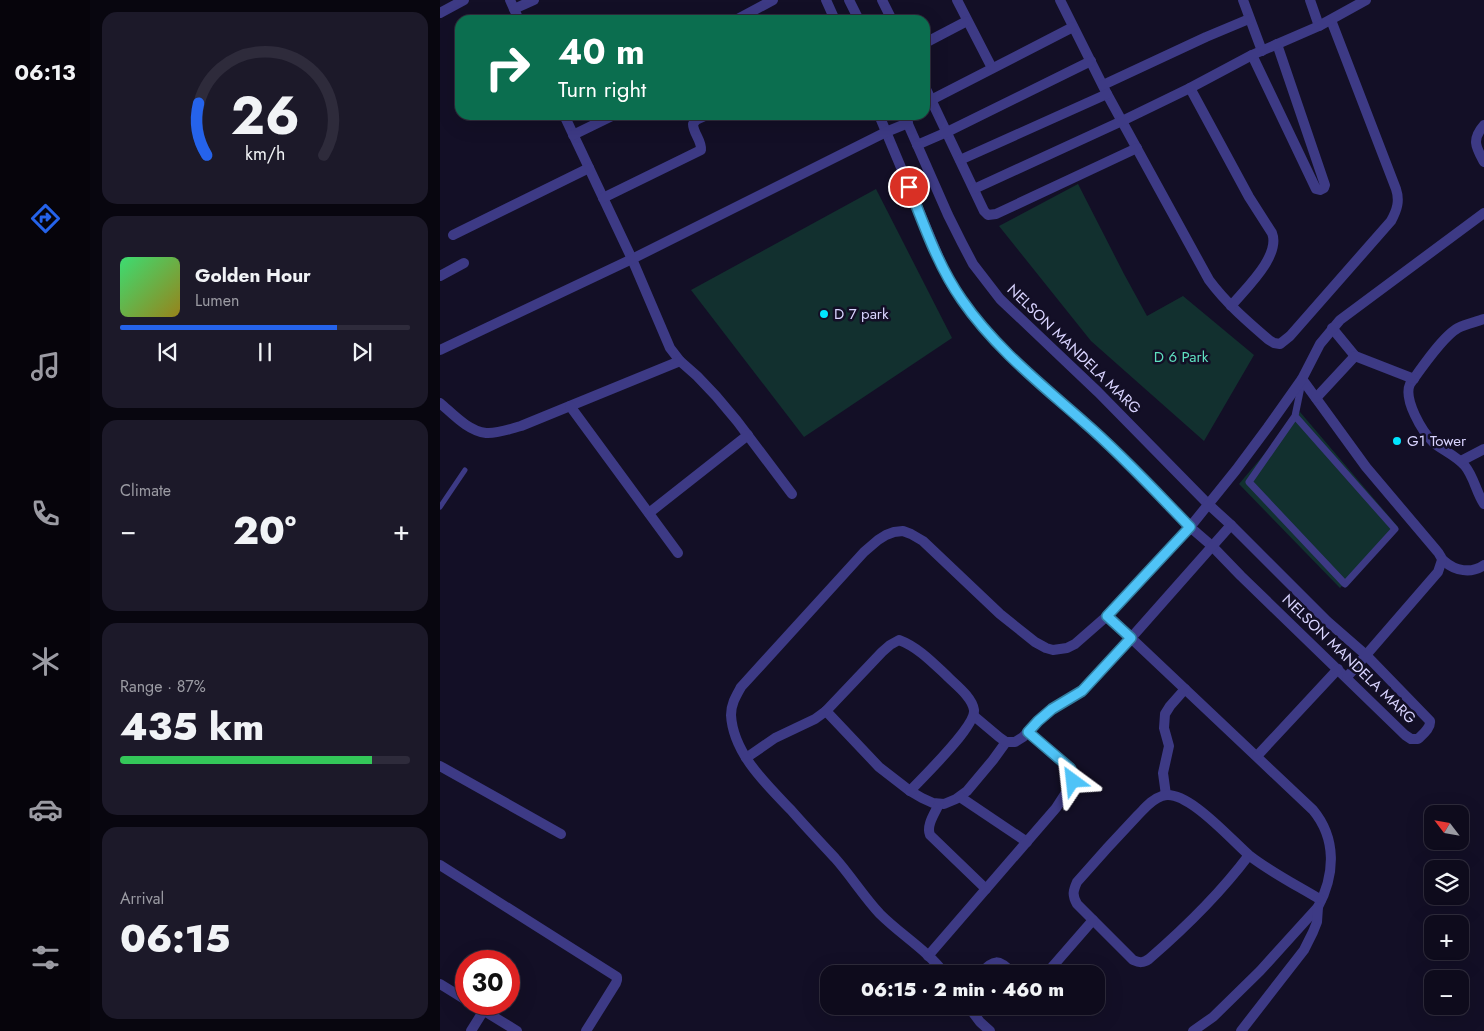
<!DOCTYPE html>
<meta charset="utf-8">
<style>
:root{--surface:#0e0b1c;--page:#1c1929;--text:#f1f3f6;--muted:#9b9ba3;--line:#2e2b3b;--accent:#2563eb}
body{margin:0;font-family:Jost,sans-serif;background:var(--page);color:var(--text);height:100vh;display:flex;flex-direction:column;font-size:19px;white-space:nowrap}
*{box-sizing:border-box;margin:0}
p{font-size:16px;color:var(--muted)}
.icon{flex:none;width:28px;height:28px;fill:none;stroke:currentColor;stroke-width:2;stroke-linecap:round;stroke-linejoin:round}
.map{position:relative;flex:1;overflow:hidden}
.sheet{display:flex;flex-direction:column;gap:12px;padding:12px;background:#08060f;width:350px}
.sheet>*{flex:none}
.hud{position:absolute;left:15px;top:15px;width:475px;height:105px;border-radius:15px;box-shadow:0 5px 20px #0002,0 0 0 1px var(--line);background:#0b6e4f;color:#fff;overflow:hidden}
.needle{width:32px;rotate:301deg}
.fabs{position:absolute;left:984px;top:805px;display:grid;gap:10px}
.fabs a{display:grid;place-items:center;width:45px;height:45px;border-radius:10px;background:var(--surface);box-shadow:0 5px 20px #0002,0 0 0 1px var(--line);font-size:25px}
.speed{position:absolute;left:15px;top:950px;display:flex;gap:10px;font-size:25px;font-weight:700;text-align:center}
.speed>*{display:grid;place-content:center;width:65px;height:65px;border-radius:50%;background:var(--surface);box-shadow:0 5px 20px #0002,0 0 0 1px var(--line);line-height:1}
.speed .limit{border:8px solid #d22;background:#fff;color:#111}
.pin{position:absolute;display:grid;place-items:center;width:42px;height:42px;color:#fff;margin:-21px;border:2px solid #fff;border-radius:50%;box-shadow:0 1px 5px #0007}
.me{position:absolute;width:55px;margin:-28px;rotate:330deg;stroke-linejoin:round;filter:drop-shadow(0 0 4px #0008)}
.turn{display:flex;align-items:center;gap:18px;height:105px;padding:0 20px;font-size:22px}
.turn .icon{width:65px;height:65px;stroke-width:2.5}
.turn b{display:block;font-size:35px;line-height:42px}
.big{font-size:38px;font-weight:800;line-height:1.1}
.sheet .card{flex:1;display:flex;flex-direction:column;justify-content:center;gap:8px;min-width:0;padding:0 18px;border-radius:15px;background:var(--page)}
.sheet .dial{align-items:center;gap:0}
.dial svg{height:130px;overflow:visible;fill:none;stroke:var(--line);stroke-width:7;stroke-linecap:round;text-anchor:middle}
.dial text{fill:var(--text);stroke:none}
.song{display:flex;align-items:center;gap:15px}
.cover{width:60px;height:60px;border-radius:8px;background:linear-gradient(135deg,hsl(140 70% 55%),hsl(50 70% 35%))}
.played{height:5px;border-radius:2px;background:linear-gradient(90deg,var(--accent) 75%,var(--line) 75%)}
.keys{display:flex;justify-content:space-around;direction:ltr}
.heat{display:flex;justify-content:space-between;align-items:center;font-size:28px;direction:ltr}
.charge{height:8px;border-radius:4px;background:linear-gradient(90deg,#34c759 87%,var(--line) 0)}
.trip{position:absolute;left:380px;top:965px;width:285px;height:50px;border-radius:15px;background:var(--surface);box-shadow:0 5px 20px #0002,0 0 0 1px var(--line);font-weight:800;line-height:50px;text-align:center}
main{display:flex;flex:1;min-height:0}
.tabs{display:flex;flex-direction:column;width:90px;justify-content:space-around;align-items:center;background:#06040b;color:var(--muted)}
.tabs .icon{width:35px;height:35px}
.tabs .on{color:var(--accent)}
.tabs b{font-size:22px;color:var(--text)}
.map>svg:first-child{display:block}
.park{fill:#12302f}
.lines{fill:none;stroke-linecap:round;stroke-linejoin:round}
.service{stroke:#3d3a85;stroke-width:5}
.pedestrian{stroke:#3d3a85;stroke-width:7}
.minor{stroke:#3d3a85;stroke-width:10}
.route-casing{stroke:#337fa1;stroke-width:12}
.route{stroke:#4fc3f7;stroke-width:9}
.poi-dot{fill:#00e5ff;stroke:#130f26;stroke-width:2}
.labels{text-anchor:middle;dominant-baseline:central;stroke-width:5;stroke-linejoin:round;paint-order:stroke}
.poi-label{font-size:15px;fill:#d9d4ff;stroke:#130f26;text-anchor:start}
.street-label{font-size:15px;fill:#d9d4ff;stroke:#130f26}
.park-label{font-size:15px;fill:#5fe0c0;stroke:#130f26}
</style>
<main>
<nav class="tabs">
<b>06:13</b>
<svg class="icon on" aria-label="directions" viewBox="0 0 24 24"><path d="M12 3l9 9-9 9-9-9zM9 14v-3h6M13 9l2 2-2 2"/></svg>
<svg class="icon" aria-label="music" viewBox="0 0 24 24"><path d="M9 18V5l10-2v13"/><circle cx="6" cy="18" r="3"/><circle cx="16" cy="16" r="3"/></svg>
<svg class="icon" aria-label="phone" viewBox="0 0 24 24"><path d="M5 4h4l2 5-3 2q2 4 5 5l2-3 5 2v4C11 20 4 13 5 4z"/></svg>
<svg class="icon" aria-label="climate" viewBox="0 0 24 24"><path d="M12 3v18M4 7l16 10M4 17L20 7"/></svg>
<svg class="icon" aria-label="car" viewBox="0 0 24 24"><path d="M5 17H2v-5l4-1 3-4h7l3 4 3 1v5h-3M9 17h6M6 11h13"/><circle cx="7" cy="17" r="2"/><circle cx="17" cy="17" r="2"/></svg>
<svg class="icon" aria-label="filters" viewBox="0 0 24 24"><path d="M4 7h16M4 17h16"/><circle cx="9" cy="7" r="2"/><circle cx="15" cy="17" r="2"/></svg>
</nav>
<section class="sheet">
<div class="card dial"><svg viewBox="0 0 100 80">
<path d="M14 69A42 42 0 1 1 86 69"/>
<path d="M14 69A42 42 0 0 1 9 37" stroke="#2563eb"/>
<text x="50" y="56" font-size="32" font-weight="700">26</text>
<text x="50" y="72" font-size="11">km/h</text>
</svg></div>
<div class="card">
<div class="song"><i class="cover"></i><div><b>Golden Hour</b><p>Lumen</p></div></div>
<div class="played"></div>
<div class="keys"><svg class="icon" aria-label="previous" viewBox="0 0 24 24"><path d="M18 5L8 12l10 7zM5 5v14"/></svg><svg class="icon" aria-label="pause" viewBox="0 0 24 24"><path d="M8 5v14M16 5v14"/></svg><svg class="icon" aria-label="next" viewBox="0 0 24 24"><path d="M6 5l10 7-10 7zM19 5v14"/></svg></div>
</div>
<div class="card"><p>Climate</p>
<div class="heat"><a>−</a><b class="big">20°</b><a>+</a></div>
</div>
<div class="card"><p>Range · 87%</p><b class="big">435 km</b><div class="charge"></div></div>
<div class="card"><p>Arrival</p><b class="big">06:15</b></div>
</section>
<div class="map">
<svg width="1044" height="1031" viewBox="0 0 1044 1031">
<rect width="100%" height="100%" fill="#130f26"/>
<g class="park">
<path d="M638,184L684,274L707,316L743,296L814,355L764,441L651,341L559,226Z"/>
<path d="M436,189L512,338L364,437L251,290Z"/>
<path d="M860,412L958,527L900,588L799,484Z"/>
</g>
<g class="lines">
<path class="service" d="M0,507L25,470"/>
<path class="pedestrian" d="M855,416L955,529L905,584L809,482L855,416L862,382"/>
<g class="minor">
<path d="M70,0L79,20"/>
<path d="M386,0L395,20"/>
<path d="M409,0L419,20"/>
<path d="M442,0L452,20"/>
<path d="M517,0L552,68"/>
<path d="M620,0L667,94L769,280C786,303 807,321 829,340L834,343L840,344L850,336L951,221C957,210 960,201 956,189L891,20"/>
<path d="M803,0L822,51"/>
<path d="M870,0L879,26"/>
<path d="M74,9L94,0"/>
<path d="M0,13L24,0"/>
<path d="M296,20L333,0"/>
<path d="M485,43L527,21"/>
<path d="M812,55L876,189L880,190L884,188L885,185L837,44"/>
<path d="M663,85L766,37L809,19"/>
<path d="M485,87L544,211L548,215L556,214L697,148"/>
<path d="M750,88L809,197L832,233C841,256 805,289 791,306"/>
<path d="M491,100L633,27"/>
<path d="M124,115L192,259L230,348L240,361L257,376L276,396L297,421L352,494"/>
<path d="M439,115L501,263L511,284L533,315L565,351L612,395L647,424L695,470L750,527L772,546L801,576L965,735L971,739H978C983,734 991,728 990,721L926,655L887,621L791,525L768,504L658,392L560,299L533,264L522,243L508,215L464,115"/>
<path d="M1044,125C1031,140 1036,147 1044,162"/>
<path d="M133,135L174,115"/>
<path d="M477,145L507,132L651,61"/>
<path d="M520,160L667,94"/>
<path d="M534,189L682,121L750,88L812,55L879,26L926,0"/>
<path d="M163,198L261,150C262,141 253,133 253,124L256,120L267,115"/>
<path d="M13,235L149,168"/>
<path d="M0,276L24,263"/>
<path d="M1044,319C1036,322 1026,324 1018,328C1003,336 980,370 970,384C963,399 982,432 994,443C1004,451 1017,456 1025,466C1034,477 1036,492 1044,504"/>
<path d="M892,328L915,356"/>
<path d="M0,350L192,259L446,132L468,123"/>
<path d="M862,379L926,467L997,551C1000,554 1001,559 1004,561C1015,571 1031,574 1044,565"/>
<path d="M876,398L915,356L974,379"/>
<path d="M0,403C13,414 28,431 46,433C57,434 70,429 81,426L240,361"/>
<path d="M130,406L238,553"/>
<path d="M1021,461L1044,449"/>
<path d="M209,513L308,435"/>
<path d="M667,616L691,638L873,810C897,839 895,875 878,907L820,971L773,1017L753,1031"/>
<path d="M907,677L998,572L1002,560"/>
<path d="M386,711L439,767L470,791L482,798L493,803L504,804L516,799L527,791L553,760L566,742"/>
<path d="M534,716L559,737L566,742H575L583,737L598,721L612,709L642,691L691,638L791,525"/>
<path d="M817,756L898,669"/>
<path d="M306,758L335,738L375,719L386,711L442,652L450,645L459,640C478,647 493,663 508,677C516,685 532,697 534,710C536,726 483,777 470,791"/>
<path d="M0,766L121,834"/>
<path d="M726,795L723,773L729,746L724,728L725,714L730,706L745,689"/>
<path d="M520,797L587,842"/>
<path d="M499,804C495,813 486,825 490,835L546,889"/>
<path d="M809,855C779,895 746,927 709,959C703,963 700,963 693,960L637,904C632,895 633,891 637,882C657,859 677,837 698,815C705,808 712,799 722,796C746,787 793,842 810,856C832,873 858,886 881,900"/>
<path d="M0,865L177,977V980L176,983L146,1031"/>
<path d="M488,956L616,808L629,788L633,781L634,775L629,768L588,732"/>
<path d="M505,974C487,950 461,935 440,914C424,897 411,876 395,858C380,842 365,826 351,810C326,784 293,753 291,715C291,704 296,696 301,687L424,552L438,540L446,535L454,532L463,531L471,534L483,541L560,614L595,642L606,648L613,650L627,648L635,644L667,616L750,527L796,470L828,427L862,379L880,344L900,320L1044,213"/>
<path d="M540,974C553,959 559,958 573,974"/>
<path d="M606,974L653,920"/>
<path d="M0,984L26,1000"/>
<path d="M33,1004L77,1031"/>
<path d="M528,1006L540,1022L550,1031"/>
<path d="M31,1031L44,1010"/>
<path d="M801,1031L864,950L873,932L877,922L878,907"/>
</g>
</g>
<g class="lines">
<g class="route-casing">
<path id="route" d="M469,187C484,225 498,266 522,300C555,348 602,385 645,423C682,455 716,492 750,527L667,616L691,638L642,691L612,709L598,721L588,732L630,768L634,775L633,781"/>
</g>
<use href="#route" class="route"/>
</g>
<g class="poi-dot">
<circle cx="384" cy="314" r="5"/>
<circle cx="957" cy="441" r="5"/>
</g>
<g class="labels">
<g class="poi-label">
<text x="394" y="314">D 7 park</text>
<text x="967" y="441">G1 Tower</text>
</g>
<g class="street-label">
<text transform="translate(634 349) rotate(44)">NELSON MANDELA MARG</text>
<text transform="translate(909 659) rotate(44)">NELSON MANDELA MARG</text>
</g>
<g class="park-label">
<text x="741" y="357">D 6 Park</text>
</g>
</g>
</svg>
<div class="fabs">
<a><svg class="needle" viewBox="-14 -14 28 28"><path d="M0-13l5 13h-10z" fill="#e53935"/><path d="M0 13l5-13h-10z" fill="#9b9ba3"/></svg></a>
<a><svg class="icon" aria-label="layers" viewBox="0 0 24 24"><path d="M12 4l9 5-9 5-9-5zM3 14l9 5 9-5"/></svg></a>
<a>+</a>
<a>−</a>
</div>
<div class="speed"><div class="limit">30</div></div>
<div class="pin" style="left:469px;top:187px;background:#d93025"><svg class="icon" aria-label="arrive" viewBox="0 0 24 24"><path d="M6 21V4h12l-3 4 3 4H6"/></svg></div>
<svg class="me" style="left:633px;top:781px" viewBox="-20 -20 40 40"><path d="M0-17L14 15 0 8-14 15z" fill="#4fc3f7" stroke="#fff" stroke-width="4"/></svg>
<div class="trip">06:15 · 2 min · 460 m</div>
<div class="hud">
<div class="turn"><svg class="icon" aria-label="right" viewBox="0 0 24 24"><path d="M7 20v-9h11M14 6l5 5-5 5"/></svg><div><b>40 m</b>Turn right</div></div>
</div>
</div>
</main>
